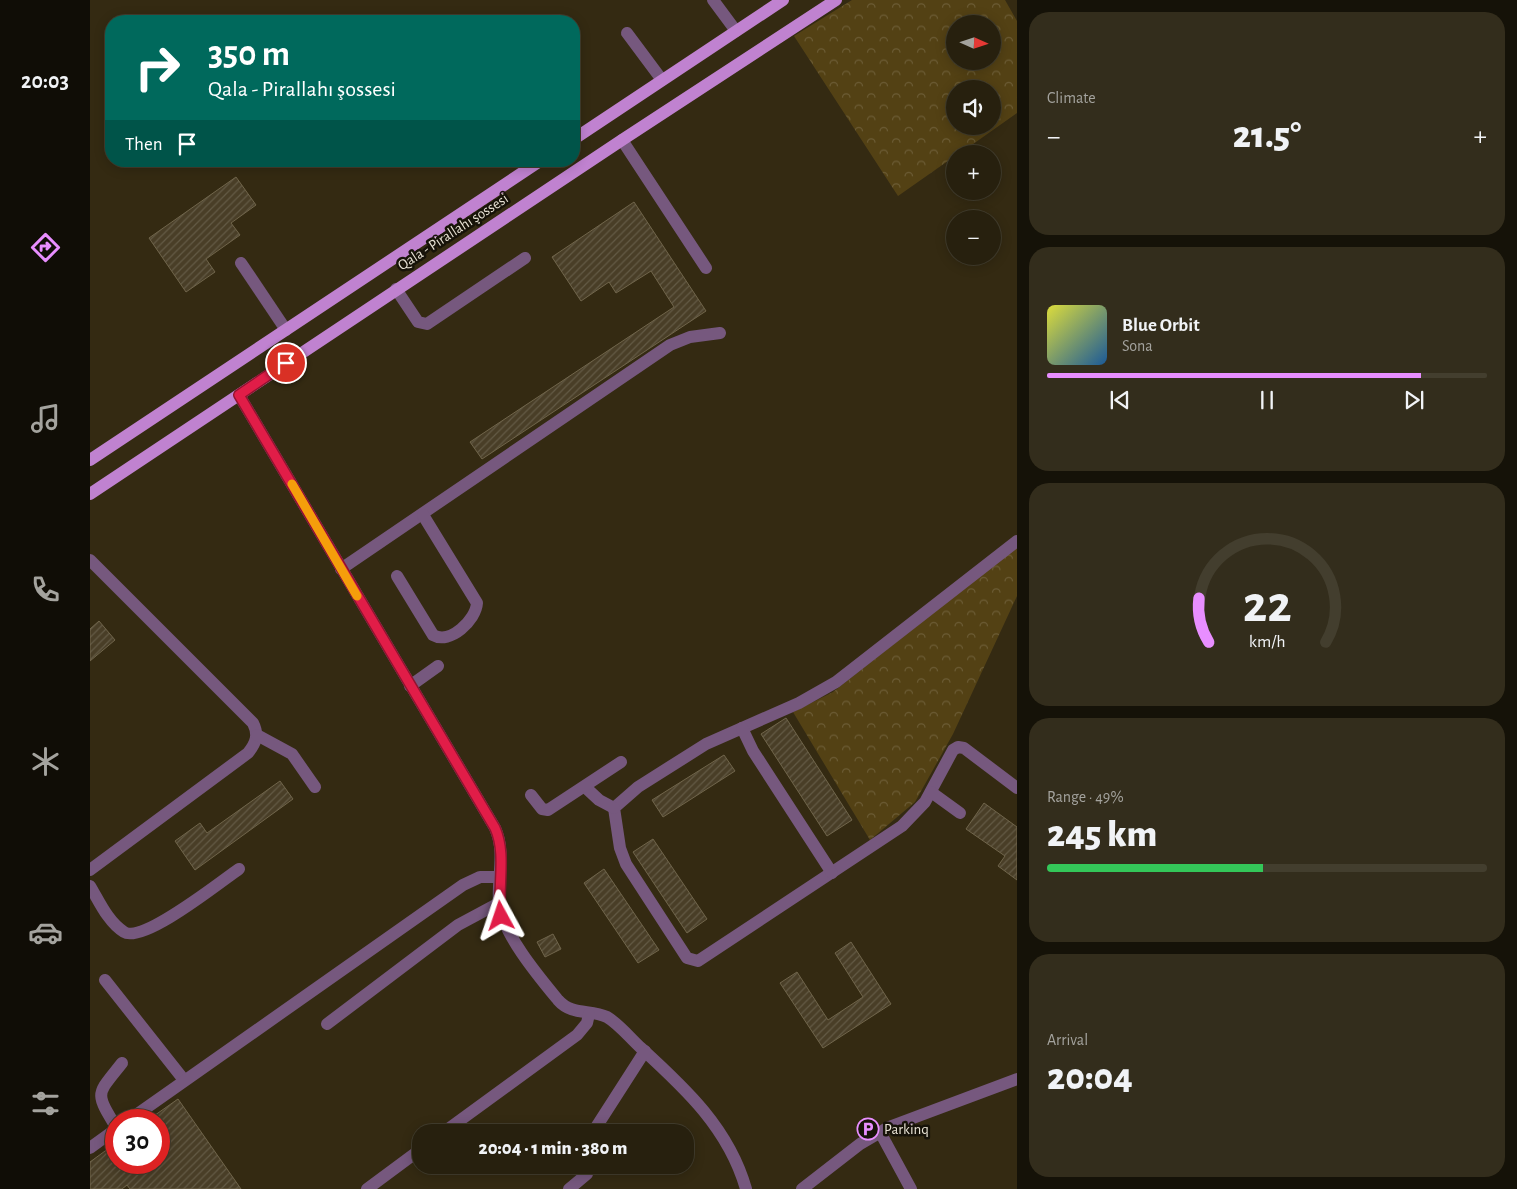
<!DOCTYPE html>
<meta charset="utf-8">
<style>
:root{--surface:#27200e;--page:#332d1c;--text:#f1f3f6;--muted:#a4a39e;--line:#433e2e;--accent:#e88eff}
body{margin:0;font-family:"Alegreya Sans",sans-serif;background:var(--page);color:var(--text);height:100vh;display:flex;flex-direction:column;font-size:19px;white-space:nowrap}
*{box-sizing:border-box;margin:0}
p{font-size:16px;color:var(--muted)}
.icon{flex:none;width:28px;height:28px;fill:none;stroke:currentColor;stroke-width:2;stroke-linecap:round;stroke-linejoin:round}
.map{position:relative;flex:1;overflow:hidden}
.side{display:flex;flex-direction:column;gap:12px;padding:12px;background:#151208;width:500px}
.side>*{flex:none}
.banner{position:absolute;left:15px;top:15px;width:475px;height:152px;border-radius:20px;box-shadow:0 2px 12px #0003,0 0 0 1px var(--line);background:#00695c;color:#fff;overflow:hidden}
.needle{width:32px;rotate:93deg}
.tools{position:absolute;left:856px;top:15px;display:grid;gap:10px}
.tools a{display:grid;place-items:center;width:55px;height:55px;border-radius:50%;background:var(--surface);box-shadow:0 2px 12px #0003,0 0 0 1px var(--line);font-size:25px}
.speed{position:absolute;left:15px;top:1109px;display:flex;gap:10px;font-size:25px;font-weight:700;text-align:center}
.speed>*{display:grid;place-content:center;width:65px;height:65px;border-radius:50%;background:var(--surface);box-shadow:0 2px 12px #0003,0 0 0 1px var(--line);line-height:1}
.speed .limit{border:8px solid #d22;background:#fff;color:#111}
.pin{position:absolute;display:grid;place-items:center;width:42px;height:42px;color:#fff;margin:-21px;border:2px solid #fff;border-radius:50%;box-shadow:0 1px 5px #0007}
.me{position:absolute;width:55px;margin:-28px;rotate:355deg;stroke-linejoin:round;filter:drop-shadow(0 0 4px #0008)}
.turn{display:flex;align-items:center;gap:18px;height:105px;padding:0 20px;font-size:22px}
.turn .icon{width:65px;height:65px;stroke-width:2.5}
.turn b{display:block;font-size:35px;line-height:42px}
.then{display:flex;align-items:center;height:48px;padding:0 20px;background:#0003;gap:10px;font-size:19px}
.big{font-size:38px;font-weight:800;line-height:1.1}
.side .card{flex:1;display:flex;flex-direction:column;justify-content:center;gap:8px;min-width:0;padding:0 18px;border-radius:20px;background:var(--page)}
.side .dial{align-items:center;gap:0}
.dial svg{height:130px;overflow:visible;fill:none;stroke:var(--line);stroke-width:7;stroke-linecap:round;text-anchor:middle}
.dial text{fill:var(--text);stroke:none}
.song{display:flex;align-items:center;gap:15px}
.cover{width:60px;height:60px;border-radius:8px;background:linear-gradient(135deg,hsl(60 70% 55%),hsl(210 70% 35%))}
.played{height:5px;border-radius:2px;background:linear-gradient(90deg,var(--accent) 85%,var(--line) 85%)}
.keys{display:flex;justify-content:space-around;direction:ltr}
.heat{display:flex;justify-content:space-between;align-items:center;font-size:28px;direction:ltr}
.charge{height:8px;border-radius:4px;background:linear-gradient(90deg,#34c759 49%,var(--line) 0)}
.trip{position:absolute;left:322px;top:1124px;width:282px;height:50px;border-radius:20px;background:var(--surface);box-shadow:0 2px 12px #0003,0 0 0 1px var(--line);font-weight:800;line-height:50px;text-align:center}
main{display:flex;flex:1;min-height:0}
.dock{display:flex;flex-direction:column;width:90px;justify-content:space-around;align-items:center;background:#100d06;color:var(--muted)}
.dock .icon{width:35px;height:35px}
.dock .selected{color:var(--accent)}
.dock b{font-size:22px;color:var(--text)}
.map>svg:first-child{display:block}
.park{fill:url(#park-crowns);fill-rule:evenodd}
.building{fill:url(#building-hatch);stroke:#70654b}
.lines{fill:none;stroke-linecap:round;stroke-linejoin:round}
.minor{stroke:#76587e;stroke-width:12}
.major{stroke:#c082d0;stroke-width:12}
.route-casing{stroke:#92132f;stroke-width:12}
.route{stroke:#e11d48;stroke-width:9}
.slow{stroke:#f59e0b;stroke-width:9}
.labels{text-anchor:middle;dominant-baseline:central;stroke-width:5;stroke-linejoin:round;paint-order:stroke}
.street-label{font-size:15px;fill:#e9e3d5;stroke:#171309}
.poi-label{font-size:15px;fill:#e9e3d5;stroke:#171309;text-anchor:start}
</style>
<main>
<nav class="dock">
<b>20:03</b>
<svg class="icon selected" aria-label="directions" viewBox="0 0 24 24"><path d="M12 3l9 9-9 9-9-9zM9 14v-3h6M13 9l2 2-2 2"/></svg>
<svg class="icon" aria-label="music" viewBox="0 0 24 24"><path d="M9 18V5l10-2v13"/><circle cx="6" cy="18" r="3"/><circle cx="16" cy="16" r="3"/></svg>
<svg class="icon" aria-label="phone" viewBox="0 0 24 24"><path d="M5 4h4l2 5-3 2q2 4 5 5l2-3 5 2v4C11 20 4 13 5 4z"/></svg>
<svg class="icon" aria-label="climate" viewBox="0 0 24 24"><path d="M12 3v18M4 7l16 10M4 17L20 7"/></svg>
<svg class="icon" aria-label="car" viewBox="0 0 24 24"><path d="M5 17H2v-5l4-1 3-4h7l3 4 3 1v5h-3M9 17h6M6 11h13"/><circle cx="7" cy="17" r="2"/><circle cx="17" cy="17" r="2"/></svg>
<svg class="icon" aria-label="filters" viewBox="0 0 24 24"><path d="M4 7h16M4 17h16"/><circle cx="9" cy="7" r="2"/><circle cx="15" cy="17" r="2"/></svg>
</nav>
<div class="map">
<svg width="927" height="1189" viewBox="0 0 927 1189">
<defs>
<pattern id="park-crowns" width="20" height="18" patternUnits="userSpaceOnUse" patternTransform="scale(1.25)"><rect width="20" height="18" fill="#534114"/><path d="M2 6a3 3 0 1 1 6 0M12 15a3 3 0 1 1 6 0" fill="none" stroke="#6c5c35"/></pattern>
<pattern id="building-hatch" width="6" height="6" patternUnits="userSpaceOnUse" patternTransform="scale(1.25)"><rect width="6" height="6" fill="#493e27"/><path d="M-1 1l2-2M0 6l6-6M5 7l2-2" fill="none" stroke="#635a45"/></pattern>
</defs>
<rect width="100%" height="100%" fill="#342a12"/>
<g class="park">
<path d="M762,0H915L927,21V113L869,154H865V156L808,196L704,36ZM865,24H902V61H865ZM865,89H902V126H865Z"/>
<path d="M927,547V596L863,734L825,802L780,840L703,712L743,692Z"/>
</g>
<g class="building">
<path d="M146,177L166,205L141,223L150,235L116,259L125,272L96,292L59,238Z"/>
<path d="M544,202L616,311L392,459L380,442L584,307L561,271L526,293L519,282L491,301L462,257Z"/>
<path d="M9,621L25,640L0,661V629Z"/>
<path d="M696,718L762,820L737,836L671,734Z"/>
<path d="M634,755L645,771L573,817L562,800Z"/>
<path d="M190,781L203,799L105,870L85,841L110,823L117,833Z"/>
<path d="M894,803L927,827V880L908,866L915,856L876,829Z"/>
<path d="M563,839L617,919L597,933L543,852Z"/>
<path d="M514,869L569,950L548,963L494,883Z"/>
<path d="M463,934L471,949L455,957L447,942Z"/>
<path d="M761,942L801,1004L733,1048L690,983L707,972L738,1020L773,997L745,953Z"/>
<path d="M88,1099L151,1189H40L37,1185L32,1189H0V1162L26,1143V1162H69V1120H58Z"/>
</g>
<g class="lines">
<g class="minor">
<path d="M623,0L646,31"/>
<path d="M537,33L572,80"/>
<path d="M532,140L616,268"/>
<path d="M151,263L196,330"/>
<path d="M306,289L328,322L337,324L435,258"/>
<path d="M149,395L405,828C416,852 407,878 409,903C412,933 449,977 468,1000C482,1016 500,1009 517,1017C529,1024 540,1038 551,1048C596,1089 639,1129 656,1189"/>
<path d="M927,541L746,682L709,703L616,744L548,787L524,808L530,848L536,864L597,958L608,961L812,826L835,802L863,750L868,747L874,748L927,788"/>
<path d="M0,560L163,723C169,735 166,743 158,753L0,870"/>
<path d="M251,569L580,345L600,337L630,333"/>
<path d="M307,576L343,635C360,645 386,620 387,603L333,515"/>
<path d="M320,686L348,666"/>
<path d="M652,728L663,751L742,873"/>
<path d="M167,735L202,754L225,787"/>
<path d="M495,787L509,800L524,808"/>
<path d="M841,792L870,813"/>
<path d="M441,795L452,809L458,810L531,762"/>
<path d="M0,886C9,901 18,922 34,932C53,944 130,882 149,869"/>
<path d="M15,980L94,1080"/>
<path d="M237,1024L368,925L409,903"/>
<path d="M39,1120L373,885L390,877H409"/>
<path d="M26,1127C4,1091 7,1095 32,1063"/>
<path d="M354,1132L487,1035L497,1023L499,1014"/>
<path d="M503,1132L555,1051"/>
<path d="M790,1132L821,1189"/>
<path d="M0,1148L26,1129"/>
<path d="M277,1189L331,1149"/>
<path d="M479,1189L497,1174L499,1165"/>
<path d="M712,1189L770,1144L799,1127L927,1079"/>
</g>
<g class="major">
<path d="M484,139L693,0"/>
<path d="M0,460L450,161"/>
<path d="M0,494L532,140L746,0"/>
</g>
</g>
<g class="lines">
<g class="route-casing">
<path id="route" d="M196,363L149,395L405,828C417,855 407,887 411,916"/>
</g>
<use href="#route" class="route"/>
<path class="slow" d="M202,484L267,596"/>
</g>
<defs>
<g id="parking-ring" transform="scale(1.125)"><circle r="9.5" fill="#171309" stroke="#e88eff" stroke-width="1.5"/><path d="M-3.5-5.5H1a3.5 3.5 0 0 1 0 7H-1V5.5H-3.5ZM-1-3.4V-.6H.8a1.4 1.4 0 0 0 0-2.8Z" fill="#e88eff"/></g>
</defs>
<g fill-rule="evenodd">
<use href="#parking-ring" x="778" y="1129"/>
</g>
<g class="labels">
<g class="street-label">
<text transform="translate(363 232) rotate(-33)">Qala - Pirallahı şossesi</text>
</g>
<g class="poi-label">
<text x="794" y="1129">Parkinq</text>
</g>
</g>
</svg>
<div class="tools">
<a><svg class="needle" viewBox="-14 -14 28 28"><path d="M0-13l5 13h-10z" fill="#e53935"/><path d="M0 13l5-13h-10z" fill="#a4a39e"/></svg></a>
<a><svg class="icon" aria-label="sound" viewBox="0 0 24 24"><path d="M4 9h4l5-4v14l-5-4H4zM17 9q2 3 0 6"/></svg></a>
<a>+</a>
<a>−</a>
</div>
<div class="speed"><div class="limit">30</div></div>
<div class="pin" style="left:196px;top:363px;background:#d93025"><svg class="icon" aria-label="arrive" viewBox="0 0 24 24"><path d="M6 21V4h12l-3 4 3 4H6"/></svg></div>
<svg class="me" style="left:411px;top:916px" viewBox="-20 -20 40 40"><path d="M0-17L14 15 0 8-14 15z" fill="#e11d48" stroke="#fff" stroke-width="4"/></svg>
<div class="trip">20:04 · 1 min · 380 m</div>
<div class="banner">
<div class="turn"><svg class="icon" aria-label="right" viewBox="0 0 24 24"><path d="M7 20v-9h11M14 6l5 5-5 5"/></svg><div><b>350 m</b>Qala - Pirallahı şossesi</div></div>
<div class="then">Then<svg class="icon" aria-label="arrive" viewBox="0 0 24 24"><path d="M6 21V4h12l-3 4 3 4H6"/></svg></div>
</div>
</div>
<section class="side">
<div class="card"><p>Climate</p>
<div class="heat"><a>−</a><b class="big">21.5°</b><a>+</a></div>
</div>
<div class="card">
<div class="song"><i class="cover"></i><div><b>Blue Orbit</b><p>Sona</p></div></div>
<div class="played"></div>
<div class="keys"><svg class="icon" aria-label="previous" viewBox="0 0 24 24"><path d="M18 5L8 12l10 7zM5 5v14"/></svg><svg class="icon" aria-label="pause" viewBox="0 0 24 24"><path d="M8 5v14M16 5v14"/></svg><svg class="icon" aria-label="next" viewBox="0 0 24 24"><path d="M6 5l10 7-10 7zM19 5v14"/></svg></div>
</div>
<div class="card dial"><svg viewBox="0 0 100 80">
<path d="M14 69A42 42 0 1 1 86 69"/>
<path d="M14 69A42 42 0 0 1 8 42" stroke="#e88eff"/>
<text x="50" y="56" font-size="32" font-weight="700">22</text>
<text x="50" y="72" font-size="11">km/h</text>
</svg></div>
<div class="card"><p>Range · 49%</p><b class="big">245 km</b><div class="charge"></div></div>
<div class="card"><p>Arrival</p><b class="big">20:04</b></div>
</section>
</main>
